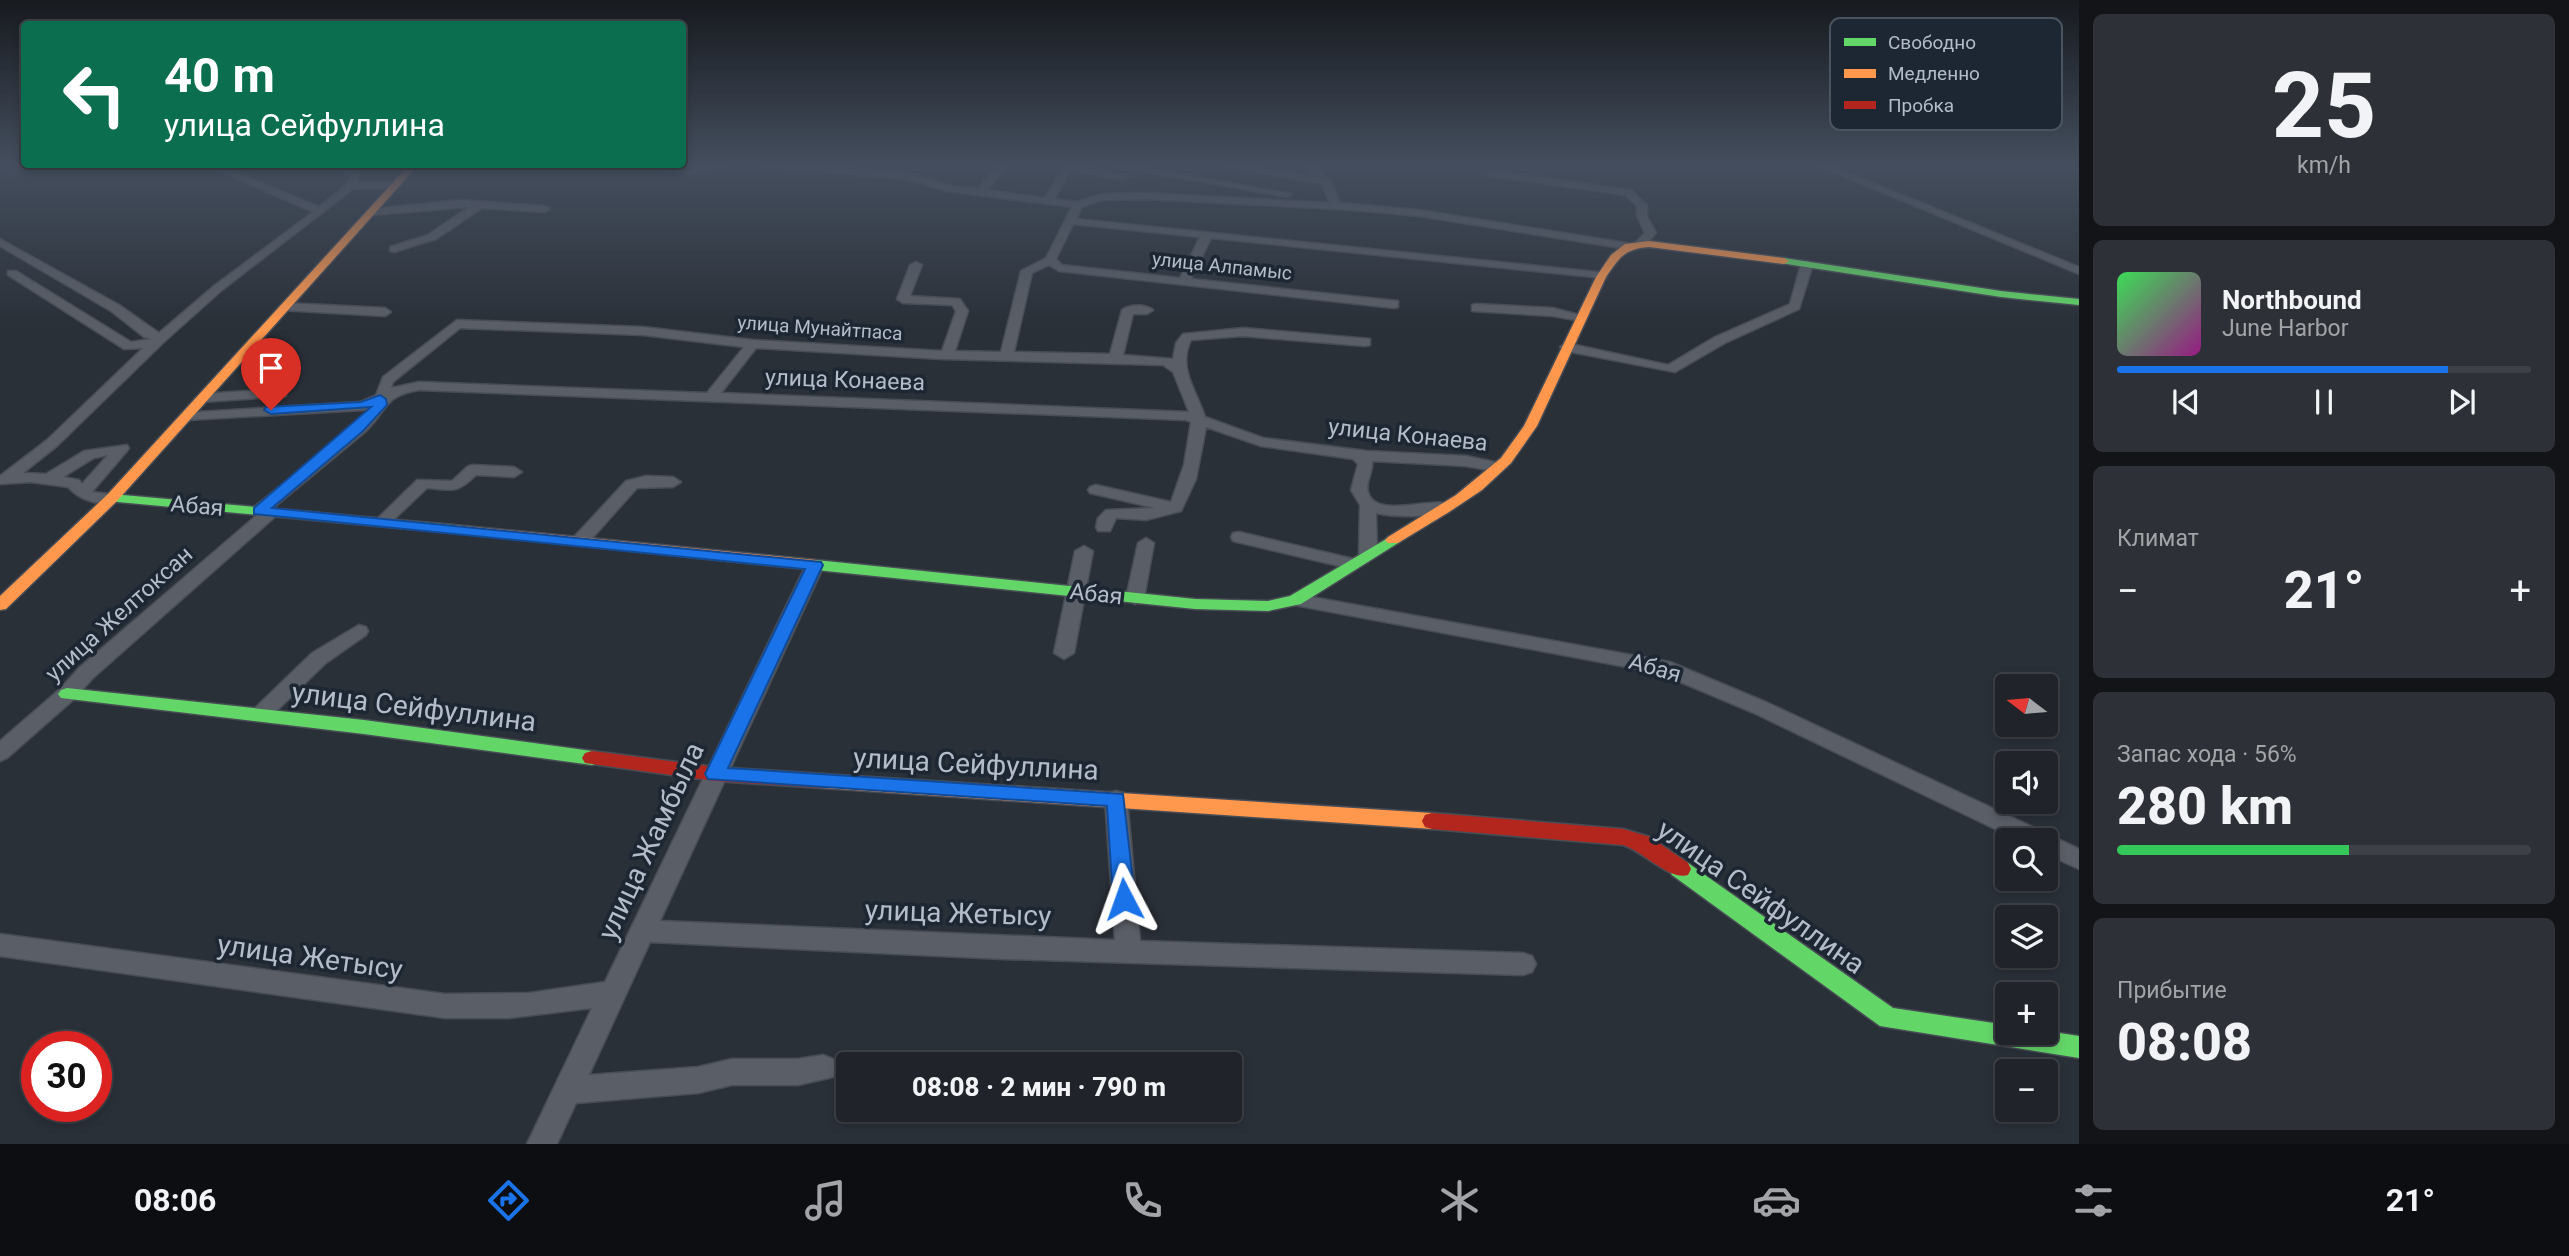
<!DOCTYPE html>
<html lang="ru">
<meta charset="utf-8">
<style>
:root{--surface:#20242a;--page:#2d3036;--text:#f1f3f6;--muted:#a2a4a8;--line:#3d4147;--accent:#1a73e8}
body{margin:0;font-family:Roboto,sans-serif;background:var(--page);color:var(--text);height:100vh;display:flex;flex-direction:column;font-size:26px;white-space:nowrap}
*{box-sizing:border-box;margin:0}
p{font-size:23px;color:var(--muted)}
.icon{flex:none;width:38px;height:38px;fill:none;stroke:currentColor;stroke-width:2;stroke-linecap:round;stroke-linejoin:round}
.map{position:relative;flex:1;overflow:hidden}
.details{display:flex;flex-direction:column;gap:14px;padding:14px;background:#121417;width:490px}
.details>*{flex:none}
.banner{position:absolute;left:21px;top:21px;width:665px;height:147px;border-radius:7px;box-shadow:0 4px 10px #0003,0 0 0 2px var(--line);background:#0b6e4f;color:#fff;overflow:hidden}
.needle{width:46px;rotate:286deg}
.tools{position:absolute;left:1995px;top:674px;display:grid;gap:14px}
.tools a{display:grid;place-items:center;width:63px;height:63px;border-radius:7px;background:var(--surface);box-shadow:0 4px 10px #0003,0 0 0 2px var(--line);font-size:35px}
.speed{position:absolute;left:21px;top:1031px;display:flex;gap:14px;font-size:35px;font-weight:700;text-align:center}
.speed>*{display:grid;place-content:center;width:91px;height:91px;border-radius:50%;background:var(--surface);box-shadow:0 4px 10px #0003,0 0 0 2px var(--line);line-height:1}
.speed .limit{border:10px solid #d22;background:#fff;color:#111}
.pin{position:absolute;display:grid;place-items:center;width:60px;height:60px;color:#fff;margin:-72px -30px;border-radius:50% 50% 50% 0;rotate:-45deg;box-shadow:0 0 7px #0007}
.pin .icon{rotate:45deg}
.me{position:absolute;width:77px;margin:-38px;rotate:356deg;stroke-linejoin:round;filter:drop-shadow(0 0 5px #0008)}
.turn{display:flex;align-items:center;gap:24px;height:147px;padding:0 28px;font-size:32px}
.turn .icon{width:91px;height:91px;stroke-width:2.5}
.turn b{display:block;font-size:49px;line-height:60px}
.big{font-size:52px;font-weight:800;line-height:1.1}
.details .tile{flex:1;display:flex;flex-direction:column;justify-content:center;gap:10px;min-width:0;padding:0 24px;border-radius:10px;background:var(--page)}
.details .dial{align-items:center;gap:0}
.dial b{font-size:91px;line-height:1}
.song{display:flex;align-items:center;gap:21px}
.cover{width:84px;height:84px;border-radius:10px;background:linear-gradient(135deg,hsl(130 70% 55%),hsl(310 70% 35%))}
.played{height:7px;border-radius:4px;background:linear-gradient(90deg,var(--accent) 80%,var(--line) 80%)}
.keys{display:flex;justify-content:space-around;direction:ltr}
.heat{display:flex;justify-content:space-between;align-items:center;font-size:38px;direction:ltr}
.charge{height:10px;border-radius:5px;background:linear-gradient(90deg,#34c759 56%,var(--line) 0)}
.trip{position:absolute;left:836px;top:1052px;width:406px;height:70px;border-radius:7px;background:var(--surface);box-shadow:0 4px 10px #0003,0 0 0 2px var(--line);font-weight:800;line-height:70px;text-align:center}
.dock{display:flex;height:112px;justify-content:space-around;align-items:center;background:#0d0e11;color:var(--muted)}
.dock .icon{width:49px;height:49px}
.dock .on{color:var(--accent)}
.dock b{font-size:32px;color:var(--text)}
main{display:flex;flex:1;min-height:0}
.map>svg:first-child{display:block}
.green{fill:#273a3e}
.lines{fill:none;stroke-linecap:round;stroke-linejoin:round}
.street-casing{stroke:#484c55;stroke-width:3}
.fast-casing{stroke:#484c55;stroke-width:3}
.slow-casing{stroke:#484c55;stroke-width:3}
.jam-casing{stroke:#484c55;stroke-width:3}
.street{fill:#5a5e66;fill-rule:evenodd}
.fast{fill:#63d668;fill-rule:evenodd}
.slow{fill:#ff974d;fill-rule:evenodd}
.jam{fill:#b3261e;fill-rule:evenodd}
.route{fill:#1a73e8;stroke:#114b97;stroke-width:2}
.labels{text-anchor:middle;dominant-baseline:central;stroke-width:7;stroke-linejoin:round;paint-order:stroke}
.far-street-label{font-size:19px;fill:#b4bcc9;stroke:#1d2633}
.street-label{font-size:23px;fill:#b4bcc9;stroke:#1d2633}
.near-street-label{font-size:28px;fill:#b4bcc9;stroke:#1d2633}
.key{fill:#1d2633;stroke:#4a5360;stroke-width:2}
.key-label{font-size:19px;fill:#b4bcc9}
</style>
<main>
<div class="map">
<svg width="2079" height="1144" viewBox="0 0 2079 1144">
<rect width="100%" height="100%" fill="#2a3038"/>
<path class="green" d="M368,165V164L404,165L390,180L365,179L363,170Z"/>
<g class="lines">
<g class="street-casing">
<g id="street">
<path d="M204,164H217L319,207L347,184L351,177L332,164H343L359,174L357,183L397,182L402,185L397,188L353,189L222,290L165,341L57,446L23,473L46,474L84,451L127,445L129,448L127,451L92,492L118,495L120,498L118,501C98,506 81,501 68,487L31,482L0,484V476L47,440L143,348L124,349L8,275V271H16L131,342L151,339L144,337L111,311L0,246V239L119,305L159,333L214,286L313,212ZM108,455L82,484L79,480L63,477L94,458Z"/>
<path d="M628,164L689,168L735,164L689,174Z"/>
<path d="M763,164L902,172L948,185L978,189L1000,164H1009L987,190L1045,198L1066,164H1074L1128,177L1123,180L1071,170L1054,199L1077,202L1101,194L1147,193L1330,203L1321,184L1215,164H1234L1315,177L1304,164H1314L1333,186L1340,203L1419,210L1627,243L1632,246L1627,249L1419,216L1352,210L1147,199L1102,200L1082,207L1076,219L1607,273V277L1603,278L1211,238L1191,279L1398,301V307L1394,308L1059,271L1049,265L1032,273L1014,352L1110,354L1122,310C1129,304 1146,304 1153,310L1147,314H1133L1123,355L1173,359L1176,343L1183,334L1243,328L1370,339V345L1365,346L1243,336L1191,340C1177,368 1197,391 1205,417L1263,438L1367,451L1466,456L1504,464L1507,467L1499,472L1466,466L1372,461C1374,471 1365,482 1368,492C1376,522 1440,492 1454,507C1442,519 1393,517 1376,513L1377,554L1368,559L1359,554L1360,505L1351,490L1358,464L1353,459L1261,446L1206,427L1196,479L1181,511L1146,520L1116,518L1110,531H1098L1096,527L1098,518L1106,510L1155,508L1090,493L1088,490L1090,487L1096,485L1171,502L1184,465L1191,422L1186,420L419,390C384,396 389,408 366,431L273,508L279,512L277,515L93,678L74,699L7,758L0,761V741L60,689L79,668L257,515L251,511L253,508L338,440L372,407L363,410L187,420L182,419V413L360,402L376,395L383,377L457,320L643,327L753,340L942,351L956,311L952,305L903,303L897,299L910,265L916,262L922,265L910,296L960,299L968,311L955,351L1001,352L1021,271L1046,258L1072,207L947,191L901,178L767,167ZM1073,224L1200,237L1180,278L1062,265L1056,259ZM460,328L643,335L744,347L707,393L419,382L391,388L393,382ZM756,348L942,359L1163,365L1173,372L1189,412L721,393Z"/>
<path d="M1102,164H1121L1292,194L1287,197Z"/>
<path d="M1814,164H1826L2079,267V274Z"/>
<path d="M1493,171L1631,190L1647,205V216L1656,233L1643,247H1635V243L1645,233L1637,216V206L1625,195L1490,176L1488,174Z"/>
<path d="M460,200L545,206L550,209L545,212L482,208L436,239L394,252L390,251V247L428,235L469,207L372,215L367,212L372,209Z"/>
<path d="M1807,261L1813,264L1799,309L1725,343L1675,372L1566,351L1560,347L1566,343L1668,365L1715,337L1790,304L1801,264Z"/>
<path d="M285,303L385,308L391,312L385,316L281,310L279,307Z"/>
<path d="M1476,304L1553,308L1587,317L1581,321L1553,316L1472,311V305Z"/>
<path d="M281,389L286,390V396L202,402L195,398L202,394Z"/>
<path d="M472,465L514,467L522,472L514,477L476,475C457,494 452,490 427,488L388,525H376L374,522L417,480L452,481L467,467Z"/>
<path d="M646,476L673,477L681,482L673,487L637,488L586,545H574L572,541L574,537L626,481Z"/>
<path d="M1239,532L1358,560L1361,564L1352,569L1233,541L1231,537L1233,533Z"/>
<path d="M1146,538L1154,543L1144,598L1135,604L1126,598L1138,543Z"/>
<path d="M1084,546L1093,551L1074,653L1064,659L1054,653L1075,551Z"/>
<path d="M815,560L824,565L660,921L1115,940L1105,799L1108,793L1116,791L1124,793L1127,799L1140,941L1523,953L1532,956L1536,964L1532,972L1523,975L1004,959L650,942L589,1075L698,1067L732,1059H798L823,1055L833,1059L837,1068L833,1077L798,1085H732L698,1093L576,1103L557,1144H527L592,1008L509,1018H445L0,956V934L445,994L529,993L605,982L806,565Z"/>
<path d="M1295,594L1670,662L1768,703L2054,837L2079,849V869L2046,854V840H2018L1754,713L1659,673L1289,604L1286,600Z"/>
<path d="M359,625L366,627L368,631L366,635L326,663L268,719H254L251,714L254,709L312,653Z"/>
</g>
</g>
<g class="fast-casing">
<g id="fast">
<path d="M1784,258L2001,291L2079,299V305L2001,297L1780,263V259Z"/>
<path d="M112,494L453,525L460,529L453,533L107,501L105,498L107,495Z"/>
<path d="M1393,535L1401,540L1398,543L1301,604L1268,611L1195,609L816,570L808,565L816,560L1195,599L1268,601L1290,596Z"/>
<path d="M67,688L364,720L592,751L599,753L602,758L599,763L592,765L364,734L61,698L58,694L61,690Z"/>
<path d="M1680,860L1688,863L1893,1008L2007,1025V1032L2046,1031L2079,1036V1058L1880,1026L1672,875L1669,869L1672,863Z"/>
</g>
</g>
<g class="slow-casing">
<g id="slow">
<path d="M410,164H419L117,501L6,609L0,610V596L107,495Z"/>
<path d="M1649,241L1784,258L1789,261L1784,264L1649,247C1624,249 1620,257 1606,277L1537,426L1511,463L1482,490L1449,512L1398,543H1388L1385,540L1388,537L1456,495L1501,458L1524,426L1596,277L1611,255L1625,244Z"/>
<path d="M453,525L816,560L824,565L816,570L448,532L446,529Z"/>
<path d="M823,774L1432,813L1439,815L1442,821L1439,827L1432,829L823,788L816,786L813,781L816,776Z"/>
</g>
</g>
<g class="jam-casing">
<g id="jam">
<path d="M592,751L715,767L823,774L830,776L833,781L830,786L823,788L715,781L585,763L582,758L585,753Z"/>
<path d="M1432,813L1623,829L1650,837L1688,863L1691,869L1688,875C1670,881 1643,851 1623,845L1432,829L1425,827L1422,821L1425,815Z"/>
</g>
</g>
<use href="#street" class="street"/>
<use href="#fast" class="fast"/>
<use href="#slow" class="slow"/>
<use href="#jam" class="jam"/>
</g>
<linearGradient id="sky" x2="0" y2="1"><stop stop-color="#171a1f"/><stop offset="0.51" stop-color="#444e5e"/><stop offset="1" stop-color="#444e5e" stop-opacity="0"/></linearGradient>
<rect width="2079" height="324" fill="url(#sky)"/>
<path class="route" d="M380,395L386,399L387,405L363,431L272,508L821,562L823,565L728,768L1123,794L1135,899L1132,905L1124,908L1116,905L1113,899L1107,806L708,779L705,774L805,569L254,514V508L371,407L271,414L264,410L266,407L361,402Z"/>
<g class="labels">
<g class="far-street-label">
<text transform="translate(1222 266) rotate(6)">улица Алпамыс</text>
<text transform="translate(820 328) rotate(4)">улица Мунайтпаса</text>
</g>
<g class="street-label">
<text transform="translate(845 380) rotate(2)">улица Конаева</text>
<text transform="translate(1408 435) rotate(6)">улица Конаева</text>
<text transform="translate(197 506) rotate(5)">Абая</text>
<text transform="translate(1096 594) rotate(6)">Абая</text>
<text transform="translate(119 614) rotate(-42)">улица Желтоксан</text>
<text transform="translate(1655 668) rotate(16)">Абая</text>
</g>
<g class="near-street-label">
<text transform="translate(414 707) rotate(7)">улица Сейфуллина</text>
<text transform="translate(976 764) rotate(3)">улица Сейфуллина</text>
<text transform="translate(651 841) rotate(-65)">улица Жамбыла</text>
<text transform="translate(1761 897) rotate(35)">улица Сейфуллина</text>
<text transform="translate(958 913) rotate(2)">улица Жетысу</text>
<text transform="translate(310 957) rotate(8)">улица Жетысу</text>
</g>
</g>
<rect x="1830" y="18" width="232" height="112" rx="10" class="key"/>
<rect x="1844" y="38" width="32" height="8" fill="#63d668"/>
<rect x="1844" y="69" width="32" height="9" fill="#ff974d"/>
<rect x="1844" y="101" width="32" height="8" fill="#b3261e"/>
<g class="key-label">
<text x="1888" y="49">Свободно</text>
<text x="1888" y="80">Медленно</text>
<text x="1888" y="112">Пробка</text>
</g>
</svg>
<div class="tools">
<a><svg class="needle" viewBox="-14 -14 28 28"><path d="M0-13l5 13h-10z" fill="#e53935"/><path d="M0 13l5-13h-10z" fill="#a2a4a8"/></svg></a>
<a><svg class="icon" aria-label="sound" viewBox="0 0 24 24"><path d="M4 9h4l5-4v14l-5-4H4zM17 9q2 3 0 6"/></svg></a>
<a><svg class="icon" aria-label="search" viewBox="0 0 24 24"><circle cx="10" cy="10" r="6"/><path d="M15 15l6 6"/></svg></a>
<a><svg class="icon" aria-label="layers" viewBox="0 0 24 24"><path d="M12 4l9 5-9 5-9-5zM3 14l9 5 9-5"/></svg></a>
<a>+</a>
<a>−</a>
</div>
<div class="speed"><div class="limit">30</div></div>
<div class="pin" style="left:271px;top:410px;background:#d93025"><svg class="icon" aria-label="arrive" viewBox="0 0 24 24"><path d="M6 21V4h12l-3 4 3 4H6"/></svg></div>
<svg class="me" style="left:1124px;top:899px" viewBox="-20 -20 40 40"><path d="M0-17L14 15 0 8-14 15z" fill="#1a73e8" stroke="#fff" stroke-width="4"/></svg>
<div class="trip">08:08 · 2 мин · 790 m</div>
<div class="banner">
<div class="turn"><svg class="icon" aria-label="left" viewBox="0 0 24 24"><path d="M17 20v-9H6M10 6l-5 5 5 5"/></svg><div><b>40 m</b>улица Сейфуллина</div></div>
</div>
</div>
<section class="details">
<div class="tile dial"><b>25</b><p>km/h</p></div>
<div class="tile">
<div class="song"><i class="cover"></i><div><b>Northbound</b><p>June Harbor</p></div></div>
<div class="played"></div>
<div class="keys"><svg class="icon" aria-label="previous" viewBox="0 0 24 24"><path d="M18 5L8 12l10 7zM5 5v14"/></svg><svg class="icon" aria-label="pause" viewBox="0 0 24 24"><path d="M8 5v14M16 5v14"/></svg><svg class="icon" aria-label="next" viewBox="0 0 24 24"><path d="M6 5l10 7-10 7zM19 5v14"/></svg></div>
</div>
<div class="tile"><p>Климат</p>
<div class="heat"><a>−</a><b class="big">21°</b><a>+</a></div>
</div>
<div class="tile"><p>Запас хода · 56%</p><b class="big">280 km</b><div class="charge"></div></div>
<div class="tile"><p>Прибытие</p><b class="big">08:08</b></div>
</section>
</main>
<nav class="dock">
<b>08:06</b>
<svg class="icon on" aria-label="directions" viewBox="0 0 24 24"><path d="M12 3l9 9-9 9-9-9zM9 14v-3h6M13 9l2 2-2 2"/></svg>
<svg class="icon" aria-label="music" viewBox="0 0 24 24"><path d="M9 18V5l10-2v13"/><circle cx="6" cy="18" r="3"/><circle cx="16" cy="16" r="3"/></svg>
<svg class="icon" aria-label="phone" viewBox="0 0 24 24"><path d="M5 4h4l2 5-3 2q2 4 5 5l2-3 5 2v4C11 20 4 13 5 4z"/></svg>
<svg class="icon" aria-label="climate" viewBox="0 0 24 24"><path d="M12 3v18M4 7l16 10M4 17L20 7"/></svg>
<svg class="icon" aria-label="car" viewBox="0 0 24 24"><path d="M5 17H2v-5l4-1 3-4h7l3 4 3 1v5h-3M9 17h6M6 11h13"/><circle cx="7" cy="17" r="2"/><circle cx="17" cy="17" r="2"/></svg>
<svg class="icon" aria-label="filters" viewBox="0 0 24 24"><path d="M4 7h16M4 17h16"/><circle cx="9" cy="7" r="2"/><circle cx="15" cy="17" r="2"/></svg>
<b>21°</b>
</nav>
